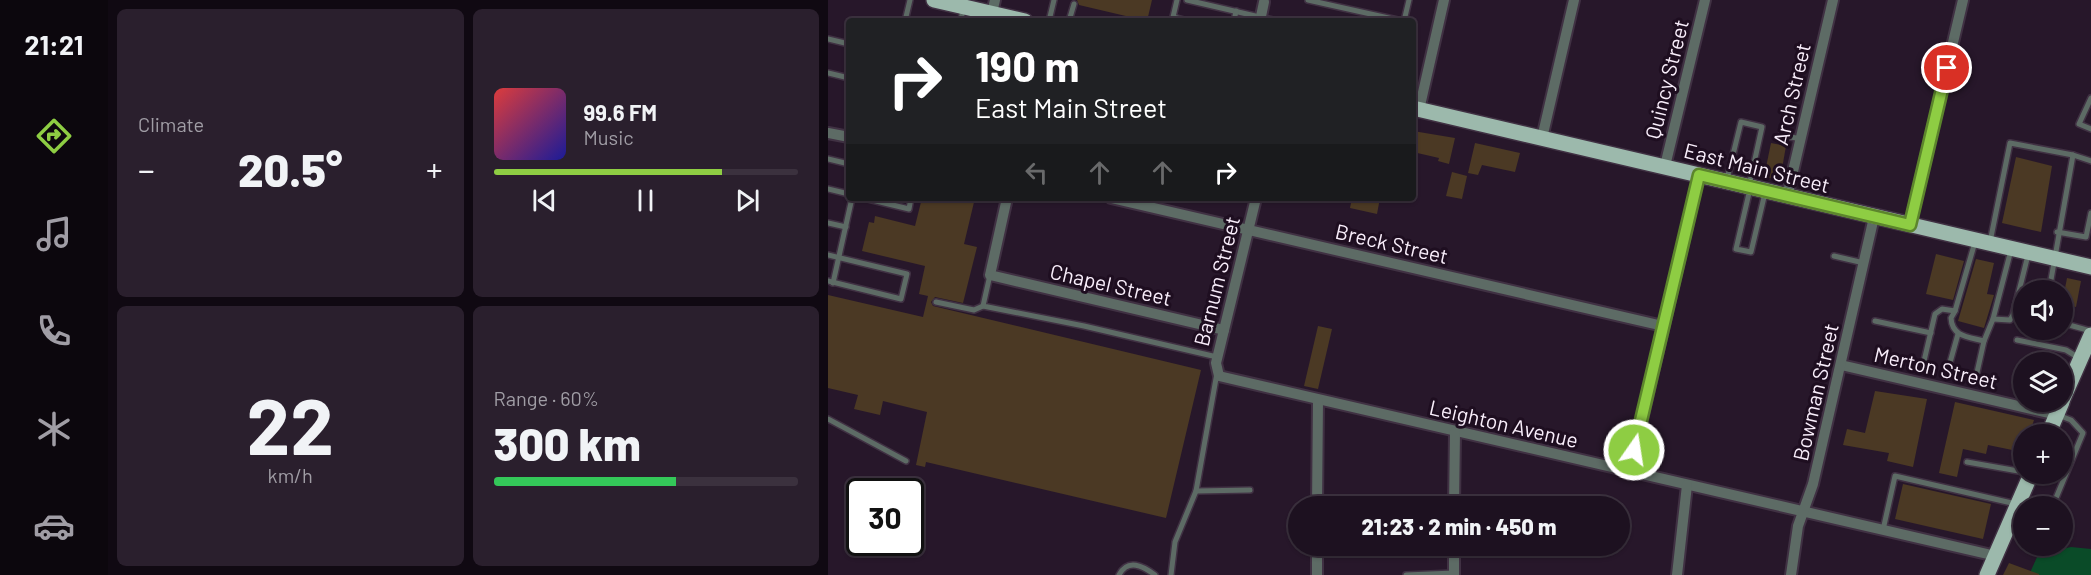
<!DOCTYPE html>
<meta charset="utf-8">
<style>
:root{--surface:#1d1120;--page:#2a1f2d;--text:#f1f3f6;--muted:#a09da5;--line:#3b313e;--accent:#8ecd43}
body{margin:0;font-family:Barlow,sans-serif;background:var(--page);color:var(--text);height:100vh;display:flex;flex-direction:column;font-size:22px;white-space:nowrap}
*{box-sizing:border-box;margin:0}
p{font-size:20px;color:var(--muted)}
.icon{flex:none;width:33px;height:33px;fill:none;stroke:currentColor;stroke-width:2;stroke-linecap:round;stroke-linejoin:round}
.map{position:relative;flex:1;overflow:hidden}
.sheet{display:flex;flex-direction:column;gap:9px;padding:9px;background:#100912;width:720px}
.sheet>*{flex:none}
.banner{position:absolute;left:18px;top:18px;width:570px;height:183px;border-radius:6px;box-shadow:0 2px 4px #0004,0 0 0 2px var(--line);background:#202124;color:#fff;overflow:hidden}
.fabs{position:absolute;left:1185px;top:280px;display:grid;gap:12px}
.fabs a{display:grid;place-items:center;width:60px;height:60px;border-radius:50%;background:var(--surface);box-shadow:0 2px 4px #0004,0 0 0 2px var(--line);font-size:30px}
.speed{position:absolute;left:18px;top:478px;display:flex;gap:12px;font-size:30px;font-weight:700;text-align:center}
.speed>*{display:grid;place-content:center;width:78px;height:78px;border-radius:50%;background:var(--surface);box-shadow:0 2px 4px #0004,0 0 0 2px var(--line);line-height:1}
.speed .limit{border:3px solid #111;border-radius:9px;background:#fff;color:#111}
.pin{position:absolute;display:grid;place-items:center;width:51px;height:51px;color:#fff;margin:-26px;border:3px solid #fff;border-radius:50%;box-shadow:0 2px 6px #0007}
.me{position:absolute;width:66px;margin:-33px;rotate:13deg;stroke-linejoin:round;filter:drop-shadow(0 0 4px #0008)}
.turn{display:flex;align-items:center;gap:21px;height:126px;padding:0 30px;font-size:27px}
.turn .icon{width:78px;height:78px;stroke-width:2.5}
.turn b{display:block;font-size:42px;line-height:51px}
.lanes{display:flex;align-items:center;height:57px;padding:0 30px;background:#0003;justify-content:center;gap:30px;direction:ltr}
.lanes .off{opacity:.35}
.big{font-size:45px;font-weight:800;line-height:1.1}
.sheet .widget{flex:1;display:flex;flex-direction:column;justify-content:center;gap:9px;min-width:0;padding:0 21px;border-radius:9px;background:var(--page)}
.sheet .dial{align-items:center;gap:0}
.dial b{font-size:78px;line-height:1}
.song{display:flex;align-items:center;gap:18px}
.cover{width:72px;height:72px;border-radius:9px;background:linear-gradient(135deg,hsl(0 70% 55%),hsl(240 70% 35%))}
.played{height:6px;border-radius:3px;background:linear-gradient(90deg,var(--accent) 75%,var(--line) 75%)}
.keys{display:flex;justify-content:space-around;direction:ltr}
.heat{display:flex;justify-content:space-between;align-items:center;font-size:33px;direction:ltr}
.charge{height:9px;border-radius:4px;background:linear-gradient(90deg,#34c759 60%,var(--line) 0)}
.sheet .tiles{flex:1;display:grid;gap:9px;grid-template-columns:repeat(2,1fr)}
.trip{position:absolute;left:460px;top:496px;width:342px;height:60px;border-radius:30px;background:var(--surface);box-shadow:0 2px 4px #0004,0 0 0 2px var(--line);font-weight:800;line-height:60px;text-align:center}
main{display:flex;flex:1;min-height:0}
.menu{display:flex;flex-direction:column;width:108px;justify-content:space-around;align-items:center;background:#0c070d;color:var(--muted)}
.menu .icon{width:42px;height:42px}
.menu .active{color:var(--accent)}
.menu b{font-size:27px;color:var(--text)}
.map>svg:first-child{display:block}
.green{fill:#0a4b28}
.building{fill:#4b3924}
.lines{fill:none;stroke-linecap:round;stroke-linejoin:round}
.lane-casing{stroke:#403143;stroke-width:8}
.street-casing{stroke:#403143;stroke-width:14}
.primary-casing{stroke:#403143;stroke-width:18}
.lane{stroke:#5d6b65;stroke-width:5}
.street{stroke:#5d6b65;stroke-width:10}
.primary{stroke:#9cb9ac;stroke-width:15}
.route-casing{stroke:#5c852c;stroke-width:15}
.route{stroke:#8ecd43;stroke-width:10}
.labels{text-anchor:middle;dominant-baseline:central;stroke-width:6;stroke-linejoin:round;paint-order:stroke}
.street-label{font-size:21px;fill:#f9eefb;stroke:#1e0e20}
</style>
<main>
<nav class="menu">
<b>21:21</b>
<svg class="icon active" aria-label="directions" viewBox="0 0 24 24"><path d="M12 3l9 9-9 9-9-9zM9 14v-3h6M13 9l2 2-2 2"/></svg>
<svg class="icon" aria-label="music" viewBox="0 0 24 24"><path d="M9 18V5l10-2v13"/><circle cx="6" cy="18" r="3"/><circle cx="16" cy="16" r="3"/></svg>
<svg class="icon" aria-label="phone" viewBox="0 0 24 24"><path d="M5 4h4l2 5-3 2q2 4 5 5l2-3 5 2v4C11 20 4 13 5 4z"/></svg>
<svg class="icon" aria-label="climate" viewBox="0 0 24 24"><path d="M12 3v18M4 7l16 10M4 17L20 7"/></svg>
<svg class="icon" aria-label="car" viewBox="0 0 24 24"><path d="M5 17H2v-5l4-1 3-4h7l3 4 3 1v5h-3M9 17h6M6 11h13"/><circle cx="7" cy="17" r="2"/><circle cx="17" cy="17" r="2"/></svg>
</nav>
<section class="sheet">
<div class="tiles">
<div class="widget"><p>Climate</p>
<div class="heat"><a>−</a><b class="big">20.5°</b><a>+</a></div>
</div>
<div class="widget">
<div class="song"><i class="cover"></i><div><b>99.6 FM</b><p>Music</p></div></div>
<div class="played"></div>
<div class="keys"><svg class="icon" aria-label="previous" viewBox="0 0 24 24"><path d="M18 5L8 12l10 7zM5 5v14"/></svg><svg class="icon" aria-label="pause" viewBox="0 0 24 24"><path d="M8 5v14M16 5v14"/></svg><svg class="icon" aria-label="next" viewBox="0 0 24 24"><path d="M6 5l10 7-10 7zM19 5v14"/></svg></div>
</div>
<div class="widget dial"><b>22</b><p>km/h</p></div>
<div class="widget"><p>Range · 60%</p><b class="big">300 km</b><div class="charge"></div></div>
</div>
</section>
<div class="map">
<svg width="1263" height="575" viewBox="0 0 1263 575">
<rect width="100%" height="100%" fill="#27172a"/>
<path class="green" d="M1214,546L1230,550L1243,547L1263,549V575H1201Z"/>
<g class="building">
<path d="M249,0H324L319,21L251,5Z"/>
<path d="M585,131L627,138L621,164L610,161L611,158L585,152Z"/>
<path d="M647,143L692,153L687,172L654,165L650,175L640,173Z"/>
<path d="M943,143L958,146L952,180L936,177Z"/>
<path d="M1188,157L1224,166L1213,232L1174,223Z"/>
<path d="M624,172L639,176L634,199L618,196Z"/>
<path d="M94,198H147L136,244L149,247L135,303L107,297L103,302L105,306L373,370L338,518L98,462L97,467L88,465L99,412L55,401L52,415L26,409L30,395L0,388V295L95,317L100,296L91,294L97,266L34,251L41,222L46,223L47,216L87,226Z"/>
<path d="M524,198H552L549,214L522,208Z"/>
<path d="M1108,254L1136,261L1125,300L1098,294Z"/>
<path d="M1148,259L1166,263L1159,294L1166,295L1156,328L1130,321Z"/>
<path d="M1239,278L1253,281L1248,307L1234,304Z"/>
<path d="M490,326L504,329L490,389L476,386Z"/>
<path d="M1047,391L1099,399L1085,467L1059,461L1061,453L1015,445L1019,429L1037,433Z"/>
<path d="M1127,402L1206,420L1201,435H1196L1194,452L1160,445L1158,454L1135,449L1129,477L1111,473Z"/>
<path d="M1075,484L1163,504L1155,539L1067,519Z"/>
<path d="M1181,563L1211,574V575H1175Z"/>
</g>
<g class="lines">
<g class="lane-casing">
<g id="lane">
<path d="M349,0L345,17L360,21"/>
<path d="M359,0L449,21"/>
<path d="M480,0L574,21"/>
<path d="M77,21L82,0"/>
<path d="M133,21L135,8"/>
<path d="M221,21L226,0"/>
<path d="M241,21L246,4"/>
<path d="M406,21L408,11"/>
<path d="M576,21L581,0"/>
<path d="M0,39L21,44"/>
<path d="M0,73L21,78"/>
<path d="M1263,98L1251,124L1263,129"/>
<path d="M953,135L973,139"/>
<path d="M0,159L21,164"/>
<path d="M899,179L913,122L934,127L921,186"/>
<path d="M0,189L21,194"/>
<path d="M922,189L908,249L923,252L937,193"/>
<path d="M36,198L81,209L83,198"/>
<path d="M0,223L18,227"/>
<path d="M1229,232L1258,237L1263,213"/>
<path d="M1162,242L1182,143L1245,155"/>
<path d="M0,255L79,274L73,299L0,281"/>
<path d="M1006,256L1036,263"/>
<path d="M162,275L155,306L256,326L389,357"/>
<path d="M5,283L24,198"/>
<path d="M1221,291L1245,155L1263,161"/>
<path d="M108,302L146,310L155,306"/>
<path d="M1127,311L1123,318C1124,337 1141,337 1156,341L1165,319L1183,250"/>
<path d="M1165,319L1182,320L1185,315L1200,255"/>
<path d="M1047,321L1103,333"/>
<path d="M1234,323L1263,331"/>
<path d="M1189,340L1238,350L1251,358"/>
<path d="M1096,361L1107,314L1114,309L1127,311L1147,242"/>
<path d="M1121,366L1130,334"/>
<path d="M1148,377L1156,341"/>
<path d="M0,419L78,461"/>
<path d="M1139,462L1196,472"/>
<path d="M368,491L422,490"/>
<path d="M1228,498L1255,433L1243,420L1230,415"/>
<path d="M1055,530L1067,476L1188,504"/>
<path d="M291,575C300,558 315,566 327,575"/>
<path d="M343,575L347,542L368,491L389,373"/>
<path d="M578,575L626,573"/>
</g>
</g>
<g class="street-casing">
<g id="street">
<path d="M164,13L167,0"/>
<path d="M432,21L436,2"/>
<path d="M591,110L616,0"/>
<path d="M0,133L21,137"/>
<path d="M714,138L746,0"/>
<path d="M837,166L877,0"/>
<path d="M959,197L1005,0"/>
<path d="M179,198L162,275L396,330"/>
<path d="M283,198L835,326"/>
<path d="M428,198L388,363L391,376L1168,556"/>
<path d="M1082,225L1135,0"/>
<path d="M1013,365L1229,415"/>
<path d="M802,471L871,175"/>
<path d="M489,507L490,400"/>
<path d="M626,507L627,432"/>
<path d="M489,575V546"/>
<path d="M626,575V546"/>
<path d="M849,575L859,485"/>
<path d="M963,575L970,526L985,484L1046,217"/>
</g>
</g>
<g class="primary-casing">
<g id="primary">
<path d="M106,0L197,21"/>
<path d="M585,108L1263,267"/>
<path d="M1234,401L1263,335"/>
<path d="M1220,435L1234,402"/>
<path d="M1159,575L1203,474"/>
</g>
</g>
<use href="#lane" class="lane"/>
<use href="#street" class="street"/>
<use href="#primary" class="primary"/>
</g>
<g class="lines">
<g class="route-casing">
<path id="route" d="M806,450L871,175L1082,225L1119,68"/>
</g>
<use href="#route" class="route"/>
</g>
<g class="labels">
<g class="street-label">
<text transform="translate(838 79) rotate(-76)">Quincy Street</text>
<text transform="translate(963 94) rotate(-77)">Arch Street</text>
<text transform="translate(929 167) rotate(14)">East Main Street</text>
<text transform="translate(564 243) rotate(13)">Breck Street</text>
<text transform="translate(388 281) rotate(-76)">Barnum Street</text>
<text transform="translate(283 284) rotate(13)">Chapel Street</text>
<text transform="translate(1108 367) rotate(13)">Merton Street</text>
<text transform="translate(987 392) rotate(-77)">Bowman Street</text>
<text transform="translate(676 423) rotate(13)">Leighton Avenue</text>
</g>
</g>
</svg>
<div class="fabs">
<a><svg class="icon" aria-label="sound" viewBox="0 0 24 24"><path d="M4 9h4l5-4v14l-5-4H4zM17 9q2 3 0 6"/></svg></a>
<a><svg class="icon" aria-label="layers" viewBox="0 0 24 24"><path d="M12 4l9 5-9 5-9-5zM3 14l9 5 9-5"/></svg></a>
<a>+</a>
<a>−</a>
</div>
<div class="speed"><div class="limit">30</div></div>
<div class="pin" style="left:1119px;top:68px;background:#d93025"><svg class="icon" aria-label="arrive" viewBox="0 0 24 24"><path d="M6 21V4h12l-3 4 3 4H6"/></svg></div>
<svg class="me" style="left:806px;top:450px" viewBox="-20 -20 40 40"><circle r="17" fill="#8ecd43" stroke="#fff" stroke-width="3"/><path d="M0-11L8 9 0 5-8 9z" fill="#fff"/></svg>
<div class="trip">21:23 · 2 min · 450 m</div>
<div class="banner">
<div class="turn"><svg class="icon" aria-label="right" viewBox="0 0 24 24"><path d="M7 20v-9h11M14 6l5 5-5 5"/></svg><div><b>190 m</b>East Main Street</div></div>
<div class="lanes"><svg class="icon off" aria-label="left" viewBox="0 0 24 24"><path d="M17 20v-9H6M10 6l-5 5 5 5"/></svg><svg class="icon off" aria-label="ahead" viewBox="0 0 24 24"><path d="M12 20V5M6 11l6-6 6 6"/></svg><svg class="icon off" aria-label="ahead" viewBox="0 0 24 24"><path d="M12 20V5M6 11l6-6 6 6"/></svg><svg class="icon" aria-label="right" viewBox="0 0 24 24"><path d="M7 20v-9h11M14 6l5 5-5 5"/></svg></div>
</div>
</div>
</main>
